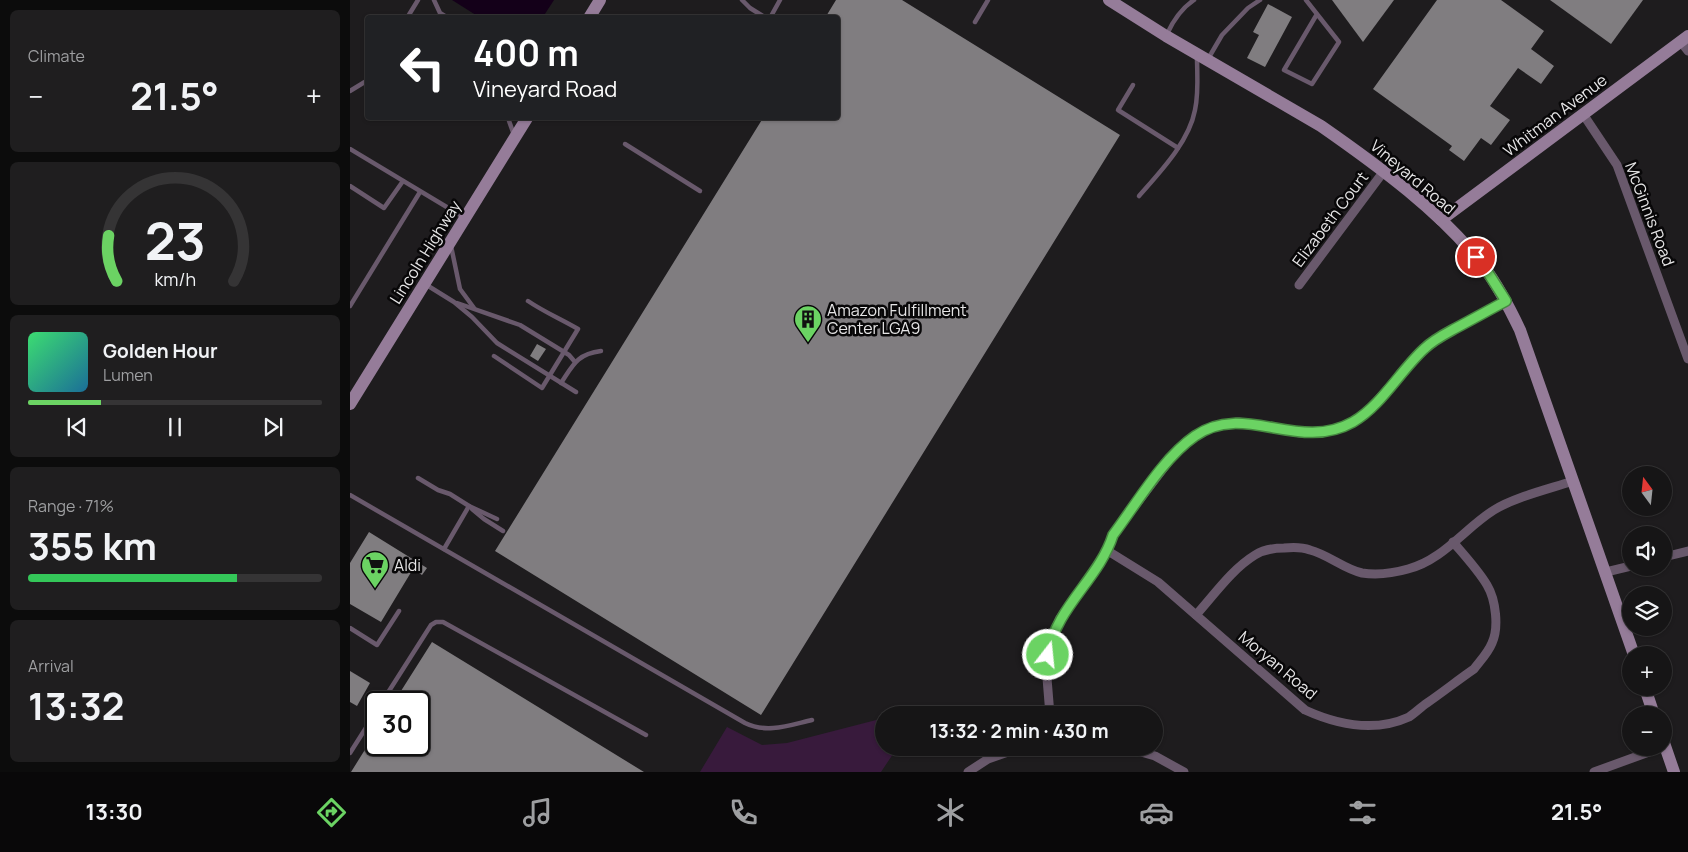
<!DOCTYPE html>
<meta charset="utf-8">
<style>
:root{--surface:#161516;--page:#1f1e1f;--text:#f1f3f6;--muted:#9e9fa1;--line:#353435;--accent:#6bd363}
body{margin:0;font-family:Manrope,sans-serif;background:var(--page);color:var(--text);height:100vh;display:flex;flex-direction:column;font-size:19px;white-space:nowrap}
*{box-sizing:border-box;margin:0}
p{font-size:16px;color:var(--muted)}
.icon{flex:none;width:28px;height:28px;fill:none;stroke:currentColor;stroke-width:2;stroke-linecap:round;stroke-linejoin:round}
.map{position:relative;flex:1;overflow:hidden}
.drawer{display:flex;flex-direction:column;gap:10px;padding:10px;background:#0c0c0c;width:350px}
.drawer>*{flex:none}
.top-card{position:absolute;left:15px;top:15px;width:475px;height:105px;border-radius:5px;box-shadow:0 1px 4px #0004,0 0 0 1px var(--line);background:#202124;color:#fff;overflow:hidden}
.needle{width:32px;rotate:345deg}
.tools{position:absolute;left:1272px;top:466px;display:grid;gap:10px}
.tools a{display:grid;place-items:center;width:50px;height:50px;border-radius:50%;background:var(--surface);box-shadow:0 1px 4px #0004,0 0 0 1px var(--line);font-size:25px}
.speed{position:absolute;left:15px;top:691px;display:flex;gap:10px;font-size:25px;font-weight:700;text-align:center}
.speed>*{display:grid;place-content:center;width:65px;height:65px;border-radius:50%;background:var(--surface);box-shadow:0 1px 4px #0004,0 0 0 1px var(--line);line-height:1}
.speed .limit{border:2px solid #111;border-radius:8px;background:#fff;color:#111}
.pin{position:absolute;display:grid;place-items:center;width:42px;height:42px;color:#fff;margin:-21px;border:2px solid #fff;border-radius:50%;box-shadow:0 1px 5px #0007}
.me{position:absolute;width:55px;margin:-28px;rotate:16deg;stroke-linejoin:round;filter:drop-shadow(0 0 4px #0008)}
.turn{display:flex;align-items:center;gap:18px;height:105px;padding:0 25px;font-size:22px}
.turn .icon{width:65px;height:65px;stroke-width:2.5}
.turn b{display:block;font-size:35px;line-height:42px}
.big{font-size:38px;font-weight:700;line-height:1.1}
.drawer .card{flex:1;display:flex;flex-direction:column;justify-content:center;gap:8px;min-width:0;padding:0 18px;border-radius:8px;background:var(--page)}
.drawer .dial{align-items:center;gap:0}
.dial svg{height:130px;overflow:visible;fill:none;stroke:var(--line);stroke-width:7;stroke-linecap:round;text-anchor:middle}
.dial text{fill:var(--text);stroke:none}
.song{display:flex;align-items:center;gap:15px}
.cover{width:60px;height:60px;border-radius:8px;background:linear-gradient(135deg,hsl(140 70% 55%),hsl(200 70% 35%))}
.played{height:5px;border-radius:2px;background:linear-gradient(90deg,var(--accent) 25%,var(--line) 25%)}
.keys{display:flex;justify-content:space-around;direction:ltr}
.heat{display:flex;justify-content:space-between;align-items:center;font-size:28px;direction:ltr}
.charge{height:8px;border-radius:4px;background:linear-gradient(90deg,#34c759 71%,var(--line) 0)}
.trip{position:absolute;left:525px;top:706px;width:288px;height:50px;border-radius:25px;background:var(--surface);box-shadow:0 1px 4px #0004,0 0 0 1px var(--line);font-weight:700;line-height:50px;text-align:center}
.tab-bar{display:flex;height:80px;justify-content:space-around;align-items:center;background:#090809;color:var(--muted)}
.tab-bar .icon{width:35px;height:35px}
.tab-bar .current{color:var(--accent)}
.tab-bar b{font-size:22px;color:var(--text)}
main{display:flex;flex:1;min-height:0}
.map>svg:first-child{display:block}
.green{fill:#381a3c}
.water{fill:#140019}
.building{fill:#807d80}
.lines{fill:none;stroke-linecap:round;stroke-linejoin:round}
.lane{stroke:#69596c;stroke-width:4.5}
.street{stroke:#69596c;stroke-width:9}
.secondary{stroke:#957c99;stroke-width:12}
.route-casing{stroke:#468940;stroke-width:12}
.route{stroke:#6bd363;stroke-width:9}
.labels{text-anchor:middle;dominant-baseline:central;stroke-width:5;stroke-linejoin:round;paint-order:stroke}
.street-label{font-size:16px;fill:#e6e5e6;stroke:#080708}
.poi-label{font-size:16px;fill:#e6e5e6;stroke:#080708;text-anchor:start}
</style>
<main>
<section class="drawer">
<div class="card"><p>Climate</p>
<div class="heat"><a>−</a><b class="big">21.5°</b><a>+</a></div>
</div>
<div class="card dial"><svg viewBox="0 0 100 80">
<path d="M14 69A42 42 0 1 1 86 69"/>
<path d="M14 69A42 42 0 0 1 9 41" stroke="#6bd363"/>
<text x="50" y="56" font-size="32" font-weight="700">23</text>
<text x="50" y="72" font-size="11">km/h</text>
</svg></div>
<div class="card">
<div class="song"><i class="cover"></i><div><b>Golden Hour</b><p>Lumen</p></div></div>
<div class="played"></div>
<div class="keys"><svg class="icon" aria-label="previous" viewBox="0 0 24 24"><path d="M18 5L8 12l10 7zM5 5v14"/></svg><svg class="icon" aria-label="pause" viewBox="0 0 24 24"><path d="M8 5v14M16 5v14"/></svg><svg class="icon" aria-label="next" viewBox="0 0 24 24"><path d="M6 5l10 7-10 7zM19 5v14"/></svg></div>
</div>
<div class="card"><p>Range · 71%</p><b class="big">355 km</b><div class="charge"></div></div>
<div class="card"><p>Arrival</p><b class="big">13:32</b></div>
</section>
<div class="map">
<svg width="1338" height="772" viewBox="0 0 1338 772">
<rect width="100%" height="100%" fill="#1e1c1e"/>
<path class="green" d="M534,718V748H547L531,772H350L377,727L412,745L437,743Z"/>
<path class="water" d="M102,0H204L193,17H129Z"/>
<g class="building">
<path d="M486,0H552L770,135L411,715L145,551L413,118H488V18H475Z"/>
<path d="M982,0H1044L1013,42Z"/>
<path d="M1087,0H1151L1194,31L1181,49L1204,66L1191,84L1168,68L1140,106L1160,120L1141,145L1131,138L1114,161L1099,150L1102,146L1023,89Z"/>
<path d="M1200,0H1293L1261,44Z"/>
<path d="M918,4L942,17L915,67L897,58L909,35L903,32Z"/>
<path d="M187,344L196,349L188,361L180,356Z"/>
<path d="M19,532L77,568L72,575L63,569L31,622L0,604V563Z"/>
<path d="M82,642L294,772H1L26,732V745H69V702H44Z"/>
<path d="M0,671L20,683L7,706L0,702Z"/>
</g>
<g class="lines">
<g class="lane">
<path d="M84,0L90,13L98,18"/>
<path d="M392,0L400,8L416,18"/>
<path d="M956,0L989,42L962,84L934,70L967,14"/>
<path d="M57,18L68,0"/>
<path d="M420,18L430,0"/>
<path d="M625,22L638,0"/>
<path d="M817,34C823,21 832,8 844,0"/>
<path d="M858,59L872,35L898,8L910,0"/>
<path d="M783,85L768,110L828,148"/>
<path d="M0,91L18,80"/>
<path d="M158,118L164,135"/>
<path d="M275,144L350,191"/>
<path d="M0,149L115,218"/>
<path d="M0,186L34,208L53,181"/>
<path d="M789,196C810,172 839,142 845,110C849,92 847,74 847,56"/>
<path d="M101,246L110,289L124,308"/>
<path d="M75,284L104,302L122,317L147,343L226,392"/>
<path d="M107,303L170,325L219,355L225,362"/>
<path d="M0,306L70,192"/>
<path d="M144,356L192,388L228,329C211,319 194,312 178,301"/>
<path d="M211,383C223,365 227,354 251,351"/>
<path d="M68,478L88,490L100,494L119,506L147,519"/>
<path d="M0,495L395,723C417,734 440,725 462,720"/>
<path d="M122,509L134,519L153,531"/>
<path d="M94,549L119,506"/>
<path d="M0,628L27,645L49,611"/>
<path d="M32,702L81,625L86,622H93L296,735"/>
<path d="M0,753L26,712"/>
</g>
<g class="street">
<path d="M1331,42L1338,51"/>
<path d="M1233,114L1267,165L1338,359"/>
<path d="M949,285L1034,171"/>
<path d="M758,551L808,582L955,710C988,725 1024,733 1059,717C1065,713 1071,707 1077,703C1093,692 1108,680 1124,669C1130,661 1138,653 1142,643C1149,628 1146,600 1137,585C1128,570 1115,556 1103,542"/>
<path d="M1314,557L1338,551"/>
<path d="M1256,572L1281,566"/>
<path d="M846,615C864,595 882,569 905,555C913,550 924,548 934,548C943,547 952,547 960,550C979,555 994,569 1012,573C1026,575 1044,573 1058,569C1093,560 1115,528 1144,510C1165,497 1199,489 1223,481"/>
<path d="M700,715L696,666L699,643L710,618L758,551L763,535L828,449L847,434L868,425L889,422L950,433H971L988,429L1003,422L1016,413L1074,348L1092,336L1156,301"/>
<path d="M777,748L805,756L834,772"/>
<path d="M618,772L638,759L669,748"/>
<path d="M1244,772L1310,748"/>
</g>
<g class="secondary">
<path d="M759,0L816,36L971,126C1027,165 1093,213 1134,267C1149,287 1160,309 1170,330L1284,655"/>
<path d="M239,18L250,0"/>
<path d="M1091,220L1338,36"/>
<path d="M0,404L177,118"/>
<path d="M1295,688L1304,715"/>
<path d="M1314,743L1324,772"/>
</g>
</g>
<g class="lines">
<g class="route-casing">
<path id="route" d="M698,655C705,608 749,579 763,535C787,503 813,458 845,436C894,401 948,453 1003,422C1031,406 1050,371 1074,349C1083,340 1095,334 1106,328C1123,319 1139,310 1156,301L1135,268L1126,257"/>
</g>
<use href="#route" class="route"/>
</g>
<defs>
<g id="building-pin" transform="scale(1.4375)"><path d="M0 17L-7.5 6A9.5 9.5 0 1 1 7.5 6Z" fill="#6bd363" stroke="#080708"/><path d="M-4-6H4V6H1V3H-1V6H-4ZM-2.5-4.3h1.7v1.8h-1.7ZM.8-4.3h1.7v1.8H.8ZM-2.5-1h1.7V.8h-1.7ZM.8-1h1.7V.8H.8Z" fill="#111"/></g>
<g id="supermarket-pin" transform="scale(1.4375)"><path d="M0 17L-7.5 6A9.5 9.5 0 1 1 7.5 6Z" fill="#6bd363" stroke="#080708"/><path d="M-6-5.5h2.5l.6 2H6L4.5 2H-2.5L-4.4-4H-6ZM-1.5 3.2a1.3 1.3 0 1 0 .1 0ZM3 3.2a1.3 1.3 0 1 0 .1 0Z" fill="#111"/></g>
</defs>
<g fill-rule="evenodd">
<use href="#building-pin" x="458" y="319"/>
<use href="#supermarket-pin" x="25" y="565"/>
</g>
<g class="labels">
<g class="street-label">
<text transform="translate(1205 115) rotate(-37)">Whitman Avenue</text>
<text transform="translate(1063 177) rotate(40)">Vineyard Road</text>
<text transform="translate(1300 214) rotate(69)">McGinnis Road</text>
<text transform="translate(980 219) rotate(-53)">Elizabeth Court</text>
<text transform="translate(75 252) rotate(-58)">Lincoln Highway</text>
<text transform="translate(928 665) rotate(40)">Moryan Road</text>
</g>
<g class="poi-label">
<text x="477" y="310">Amazon Fulfillment<tspan x="477" dy="18">Center LGA9</tspan></text>
<text x="44" y="565">Aldi</text>
</g>
</g>
</svg>
<div class="tools">
<a><svg class="needle" viewBox="-14 -14 28 28"><path d="M0-13l5 13h-10z" fill="#e53935"/><path d="M0 13l5-13h-10z" fill="#9e9fa1"/></svg></a>
<a><svg class="icon" aria-label="sound" viewBox="0 0 24 24"><path d="M4 9h4l5-4v14l-5-4H4zM17 9q2 3 0 6"/></svg></a>
<a><svg class="icon" aria-label="layers" viewBox="0 0 24 24"><path d="M12 4l9 5-9 5-9-5zM3 14l9 5 9-5"/></svg></a>
<a>+</a>
<a>−</a>
</div>
<div class="speed"><div class="limit">30</div></div>
<div class="pin" style="left:1126px;top:257px;background:#d93025"><svg class="icon" aria-label="arrive" viewBox="0 0 24 24"><path d="M6 21V4h12l-3 4 3 4H6"/></svg></div>
<svg class="me" style="left:698px;top:655px" viewBox="-20 -20 40 40"><circle r="17" fill="#6bd363" stroke="#fff" stroke-width="3"/><path d="M0-11L8 9 0 5-8 9z" fill="#fff"/></svg>
<div class="trip">13:32 · 2 min · 430 m</div>
<div class="top-card">
<div class="turn"><svg class="icon" aria-label="left" viewBox="0 0 24 24"><path d="M17 20v-9H6M10 6l-5 5 5 5"/></svg><div><b>400 m</b>Vineyard Road</div></div>
</div>
</div>
</main>
<nav class="tab-bar">
<b>13:30</b>
<svg class="icon current" aria-label="directions" viewBox="0 0 24 24"><path d="M12 3l9 9-9 9-9-9zM9 14v-3h6M13 9l2 2-2 2"/></svg>
<svg class="icon" aria-label="music" viewBox="0 0 24 24"><path d="M9 18V5l10-2v13"/><circle cx="6" cy="18" r="3"/><circle cx="16" cy="16" r="3"/></svg>
<svg class="icon" aria-label="phone" viewBox="0 0 24 24"><path d="M5 4h4l2 5-3 2q2 4 5 5l2-3 5 2v4C11 20 4 13 5 4z"/></svg>
<svg class="icon" aria-label="climate" viewBox="0 0 24 24"><path d="M12 3v18M4 7l16 10M4 17L20 7"/></svg>
<svg class="icon" aria-label="car" viewBox="0 0 24 24"><path d="M5 17H2v-5l4-1 3-4h7l3 4 3 1v5h-3M9 17h6M6 11h13"/><circle cx="7" cy="17" r="2"/><circle cx="17" cy="17" r="2"/></svg>
<svg class="icon" aria-label="filters" viewBox="0 0 24 24"><path d="M4 7h16M4 17h16"/><circle cx="9" cy="7" r="2"/><circle cx="15" cy="17" r="2"/></svg>
<b>21.5°</b>
</nav>
